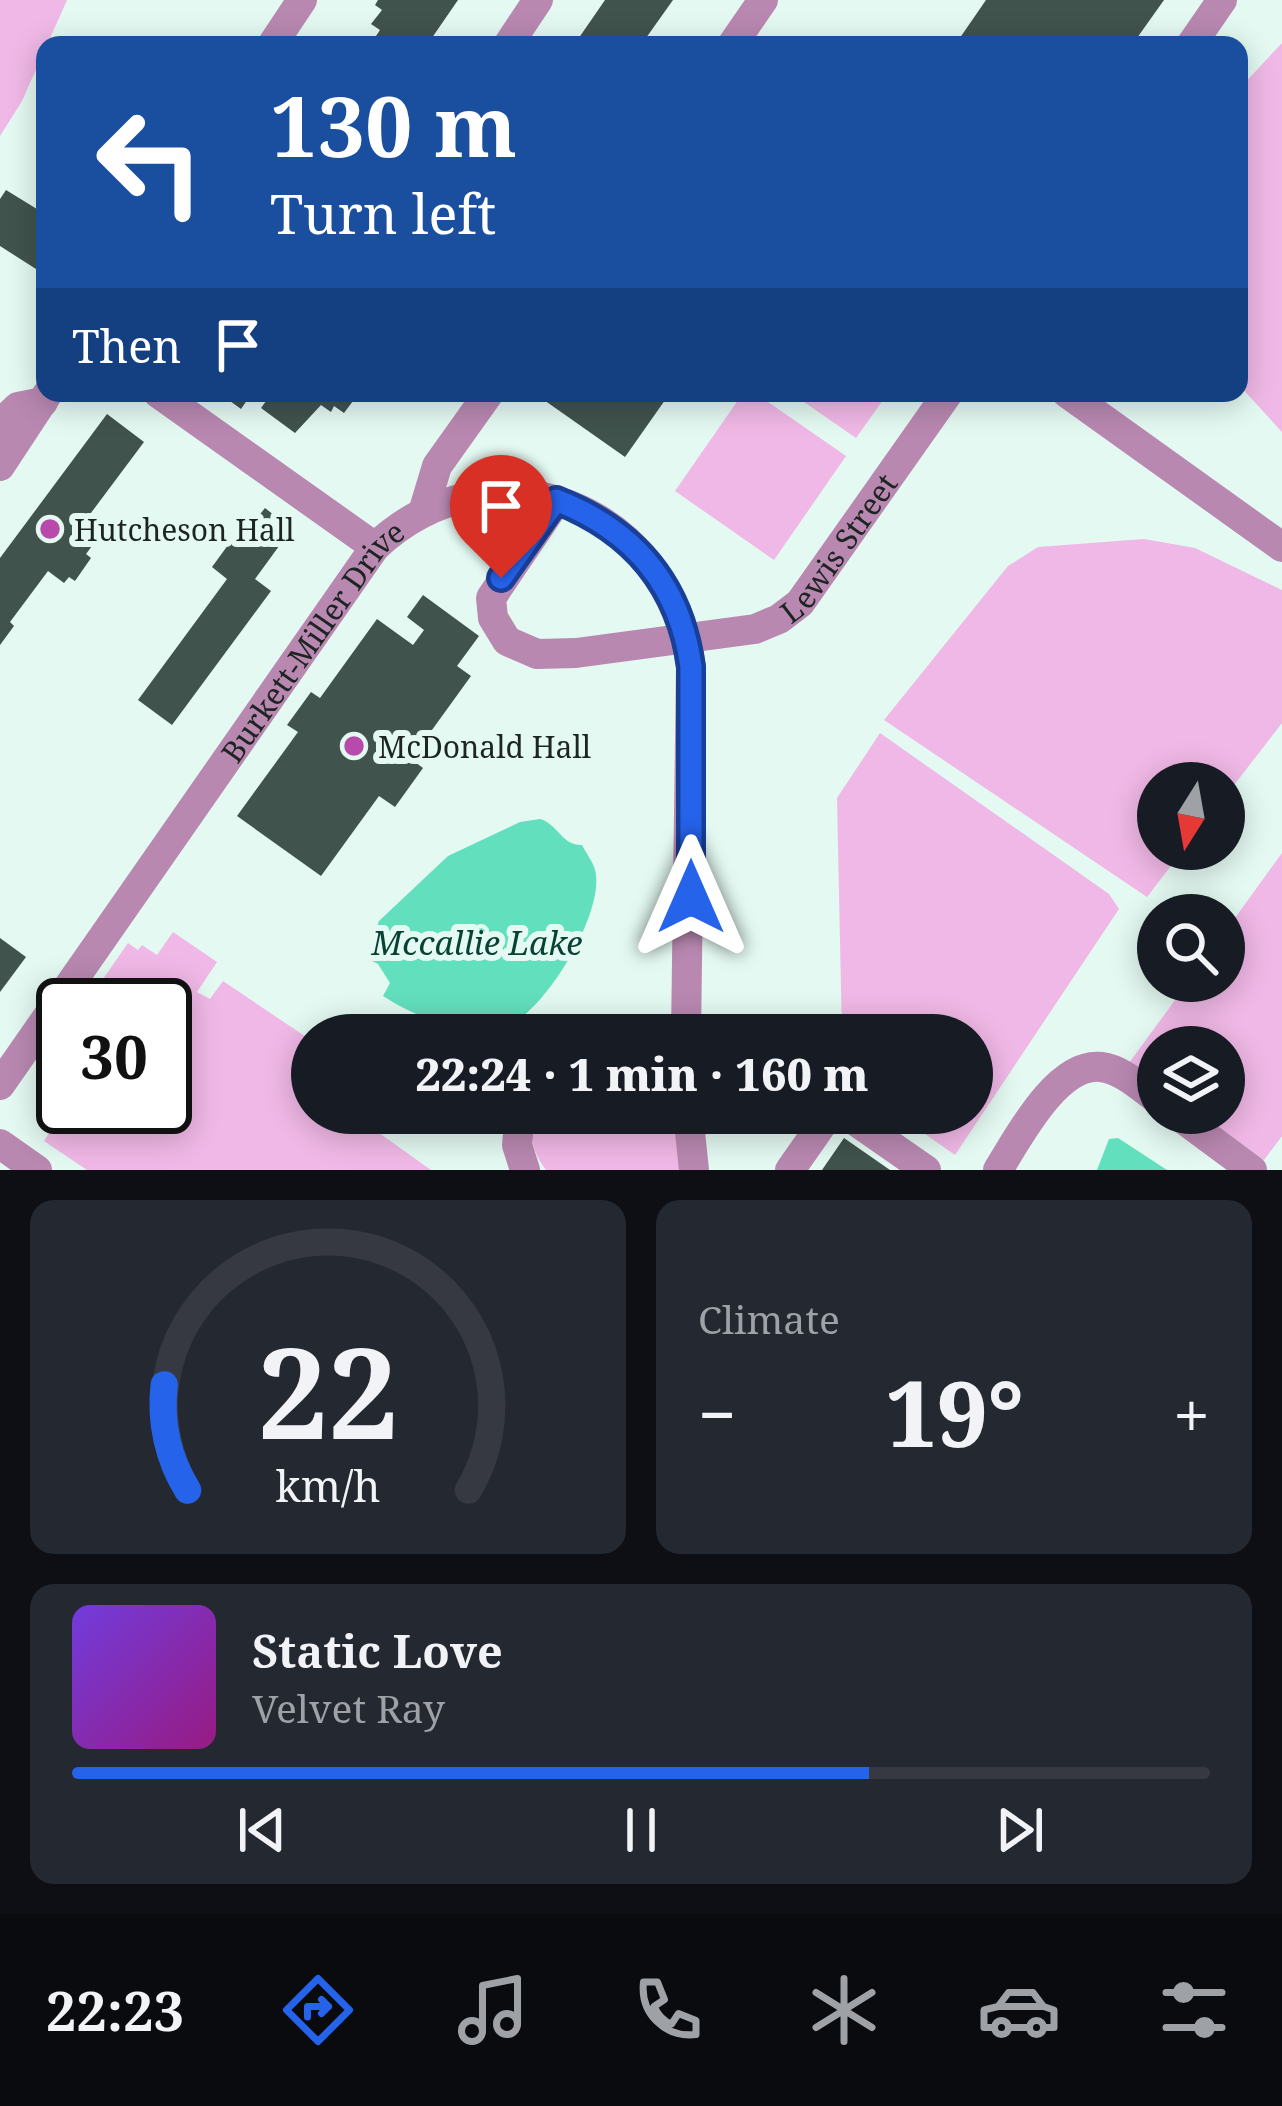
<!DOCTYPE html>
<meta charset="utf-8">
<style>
:root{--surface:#171b24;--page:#242831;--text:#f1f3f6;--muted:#9ea1a6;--line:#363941;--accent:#2563eb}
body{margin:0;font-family:"Noto Serif",serif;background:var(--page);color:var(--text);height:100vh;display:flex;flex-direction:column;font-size:45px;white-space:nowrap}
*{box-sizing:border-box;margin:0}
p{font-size:39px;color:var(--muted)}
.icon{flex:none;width:66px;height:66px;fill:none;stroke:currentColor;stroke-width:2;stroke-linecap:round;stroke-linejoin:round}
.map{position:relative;height:1170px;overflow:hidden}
.side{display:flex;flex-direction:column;gap:30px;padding:30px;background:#0d0f14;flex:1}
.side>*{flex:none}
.guide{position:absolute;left:36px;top:36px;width:1212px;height:366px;border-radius:24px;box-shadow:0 6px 30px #0003;background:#1a4fa0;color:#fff;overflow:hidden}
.needle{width:78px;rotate:191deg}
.tools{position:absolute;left:1137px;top:762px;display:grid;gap:24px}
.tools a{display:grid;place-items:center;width:108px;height:108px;border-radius:50%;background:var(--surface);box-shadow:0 6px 30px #0003;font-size:60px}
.speed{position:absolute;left:36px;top:978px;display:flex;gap:24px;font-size:60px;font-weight:700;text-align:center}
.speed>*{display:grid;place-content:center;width:156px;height:156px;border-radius:50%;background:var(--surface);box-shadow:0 6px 30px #0003;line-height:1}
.speed .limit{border:6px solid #111;border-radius:18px;background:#fff;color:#111}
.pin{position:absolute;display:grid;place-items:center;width:102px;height:102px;color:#fff;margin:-123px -51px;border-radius:50% 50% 50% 0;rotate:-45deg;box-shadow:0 0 12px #0007}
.pin .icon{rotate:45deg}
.me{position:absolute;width:132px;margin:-66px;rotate:0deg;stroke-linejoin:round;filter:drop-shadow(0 0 9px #0008)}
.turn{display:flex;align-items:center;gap:42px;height:252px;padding:0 36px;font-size:54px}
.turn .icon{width:156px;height:156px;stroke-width:2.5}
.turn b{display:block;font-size:84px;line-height:102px}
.then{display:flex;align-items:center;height:114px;padding:0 36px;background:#0003;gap:24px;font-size:45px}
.big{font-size:90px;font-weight:800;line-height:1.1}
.side .card{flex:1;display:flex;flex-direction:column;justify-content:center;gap:18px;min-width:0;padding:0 42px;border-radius:24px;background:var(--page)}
.side .dial{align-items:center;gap:0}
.dial svg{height:312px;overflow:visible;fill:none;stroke:var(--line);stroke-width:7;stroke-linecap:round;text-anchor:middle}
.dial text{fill:var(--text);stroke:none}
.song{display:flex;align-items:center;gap:36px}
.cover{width:144px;height:144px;border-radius:18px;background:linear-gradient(135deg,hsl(260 70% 55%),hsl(310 70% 35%))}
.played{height:12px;border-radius:6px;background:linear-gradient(90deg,var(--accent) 70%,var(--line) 70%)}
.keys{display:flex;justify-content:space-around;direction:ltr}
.heat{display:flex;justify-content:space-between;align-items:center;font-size:66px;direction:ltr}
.side .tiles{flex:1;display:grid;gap:30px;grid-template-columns:1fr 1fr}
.card:last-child{grid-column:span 2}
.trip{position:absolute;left:291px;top:1014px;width:702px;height:120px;border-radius:60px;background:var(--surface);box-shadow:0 6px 30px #0003;font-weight:800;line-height:120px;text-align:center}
.dock{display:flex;height:192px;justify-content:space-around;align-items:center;background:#090b0e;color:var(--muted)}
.dock .icon{width:84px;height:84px}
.dock .on{color:var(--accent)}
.dock b{font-size:54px;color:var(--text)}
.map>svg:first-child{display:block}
.green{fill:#f0b8e6}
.water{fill:#62dfbd}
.building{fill:#41534d}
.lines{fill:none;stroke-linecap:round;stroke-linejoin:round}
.minor{stroke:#b988b1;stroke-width:30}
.route-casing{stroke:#184099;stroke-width:30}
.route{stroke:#2563eb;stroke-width:21}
.poi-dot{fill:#b74aaa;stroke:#e3f9f1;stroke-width:4.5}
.labels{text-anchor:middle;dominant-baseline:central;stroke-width:12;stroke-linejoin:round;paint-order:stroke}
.poi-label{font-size:30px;fill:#1d2522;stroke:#e3f9f1;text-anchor:start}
.street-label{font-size:30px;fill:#1d2522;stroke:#e3f9f1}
.water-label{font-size:33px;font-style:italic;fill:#084234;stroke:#e3f9f1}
</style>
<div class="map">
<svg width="1282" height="1170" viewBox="0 0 1282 1170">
<rect width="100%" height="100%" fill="#e3f9f1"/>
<g class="green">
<path d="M0,0H67L22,101L0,136Z"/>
<path d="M1282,43V432L1239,385V89Z"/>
<path d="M743,393H755L846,456L774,560L675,491Z"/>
<path d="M791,393H888L856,438Z"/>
<path d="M1144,539L1195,548L1282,590V723L1224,798V783H1158V849H1184L1147,897L884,720L1008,566L1038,547Z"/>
<path d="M880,733L1109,894L1119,909L955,1155L895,1113H972V1035H842L837,798Z"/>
<path d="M1282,853V1136L1264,1160L1199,1113H1224V1047H1158V1084L1129,1063L1189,981H1224V933Z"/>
<path d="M173,932L217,962L197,992L210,999L223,981L312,1041V1113H351L431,1170H87L44,1141L53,1127L40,1117L63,1084V1107H165V1005H85L128,943L138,950L142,945L157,955Z"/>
<path d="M533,1113H675L682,1170H546C532,1151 529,1136 533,1113Z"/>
</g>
<g class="water">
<path d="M540,819C558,824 562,846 582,845C586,853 593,862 595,870C606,911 545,1012 507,1026C470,1039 413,1016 383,996L390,983L378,964L366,958L379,921L448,856L520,822Z"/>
<path d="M1118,1138L1167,1170H1097L1109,1139Z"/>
</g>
<g class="building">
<path d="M378,0H458L427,45H370L380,30L371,24L382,10L375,5Z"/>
<path d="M605,0H673L641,45H574Z"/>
<path d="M986,0H1164L1132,45H955Z"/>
<path d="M6,190L45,214V254L36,269L0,246V199Z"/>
<path d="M219,393H252L241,409Z"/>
<path d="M263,393H359L344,413L334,406L331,412L321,405L295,433L261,408L269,397Z"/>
<path d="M534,393H670L625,457Z"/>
<path d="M107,414L144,442L76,533L92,546L86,554L91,558L75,581L69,577L64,583L48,571L10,622L14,626L0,645V558Z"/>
<path d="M265,508L284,523L274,536L282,542L255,579L271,591L172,725L138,700L227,579L212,567L247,519L253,523Z"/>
<path d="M423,595L479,636L457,666L471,676L411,759L423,768L395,807L379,796L321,876L237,816L298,732L287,725L311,692L320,698L377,619L413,645L424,630L407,617Z"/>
<path d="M0,938L26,957L0,992Z"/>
<path d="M844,1138L890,1170H822Z"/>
</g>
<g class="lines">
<g class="minor">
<path d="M272,45L302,0"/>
<path d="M508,45L538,0"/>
<path d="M732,45L763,0"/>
<path d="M1191,45L1222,0"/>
<path d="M158,393L375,547"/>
<path d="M1067,393L1282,547"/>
<path d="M0,424L18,407L43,402"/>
<path d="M0,466L48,393"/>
<path id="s1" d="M557,500L491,598L493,618L507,641L537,654L576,653L755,629L779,619L800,603L948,393"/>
<path d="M424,509L437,466L489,393"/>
<path id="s2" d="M0,1085L375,547C495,435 670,508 691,667L686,1035"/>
<path d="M520,1113L517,1145L525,1170"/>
<path d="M688,1113L694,1170"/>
<path d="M844,1113L926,1170"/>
<path d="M1175,1113L1252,1170"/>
<path d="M0,1144L37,1170"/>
<path d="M790,1170L830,1113"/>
<path d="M998,1170C1018,1138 1057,1062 1101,1067C1121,1069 1142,1088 1158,1100"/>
</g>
</g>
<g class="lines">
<g class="route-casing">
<path id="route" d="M501,578L556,500C633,530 680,584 691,667V897"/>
</g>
<use href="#route" class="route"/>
</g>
<g class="poi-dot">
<circle cx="50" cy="529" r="12"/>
<circle cx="354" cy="746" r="12"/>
</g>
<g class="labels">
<g class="poi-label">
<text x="74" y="529">Hutcheson Hall</text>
<text x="378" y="746">McDonald Hall</text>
</g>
<g class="street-label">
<text stroke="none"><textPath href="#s1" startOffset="537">Lewis Street</textPath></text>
<text stroke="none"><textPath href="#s2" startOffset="543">Burkett-Miller Drive</textPath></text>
</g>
<g class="water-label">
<text x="477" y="942">Mccallie Lake</text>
</g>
</g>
</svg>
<div class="tools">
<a><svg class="needle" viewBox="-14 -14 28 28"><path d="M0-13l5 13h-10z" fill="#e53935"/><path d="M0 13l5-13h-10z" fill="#9ea1a6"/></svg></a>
<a><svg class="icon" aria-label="search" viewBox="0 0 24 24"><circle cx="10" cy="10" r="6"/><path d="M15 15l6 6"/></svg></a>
<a><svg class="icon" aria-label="layers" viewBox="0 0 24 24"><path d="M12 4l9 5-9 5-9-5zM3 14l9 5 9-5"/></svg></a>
</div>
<div class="speed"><div class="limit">30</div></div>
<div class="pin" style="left:501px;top:578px;background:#d93025"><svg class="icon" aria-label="arrive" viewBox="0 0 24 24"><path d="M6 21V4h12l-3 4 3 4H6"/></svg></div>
<svg class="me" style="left:691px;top:897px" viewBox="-20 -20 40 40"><path d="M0-17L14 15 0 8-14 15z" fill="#2563eb" stroke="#fff" stroke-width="4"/></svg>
<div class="trip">22:24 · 1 min · 160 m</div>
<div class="guide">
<div class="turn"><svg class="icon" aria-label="left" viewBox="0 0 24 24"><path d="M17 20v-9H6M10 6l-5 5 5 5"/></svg><div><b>130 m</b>Turn left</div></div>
<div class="then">Then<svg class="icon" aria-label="arrive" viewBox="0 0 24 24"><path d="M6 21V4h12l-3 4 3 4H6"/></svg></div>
</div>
</div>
<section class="side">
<div class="tiles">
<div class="card dial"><svg viewBox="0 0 100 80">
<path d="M14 69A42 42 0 1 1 86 69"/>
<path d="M14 69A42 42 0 0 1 8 42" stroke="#2563eb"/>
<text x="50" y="56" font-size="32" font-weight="700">22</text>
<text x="50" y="72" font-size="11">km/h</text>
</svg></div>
<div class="card"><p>Climate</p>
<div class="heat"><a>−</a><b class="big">19°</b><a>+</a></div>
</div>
<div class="card">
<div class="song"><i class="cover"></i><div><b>Static Love</b><p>Velvet Ray</p></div></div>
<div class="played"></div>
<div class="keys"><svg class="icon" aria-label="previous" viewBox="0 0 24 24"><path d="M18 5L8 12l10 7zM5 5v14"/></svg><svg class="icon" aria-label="pause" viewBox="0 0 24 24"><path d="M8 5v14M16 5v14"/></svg><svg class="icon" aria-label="next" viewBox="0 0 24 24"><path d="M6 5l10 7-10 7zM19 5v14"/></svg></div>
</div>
</div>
</section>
<nav class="dock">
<b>22:23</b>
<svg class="icon on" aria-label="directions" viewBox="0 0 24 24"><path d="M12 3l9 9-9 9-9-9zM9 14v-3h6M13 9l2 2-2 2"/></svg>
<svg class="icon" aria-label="music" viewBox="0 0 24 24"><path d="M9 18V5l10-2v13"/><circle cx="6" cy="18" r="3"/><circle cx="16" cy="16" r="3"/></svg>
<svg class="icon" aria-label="phone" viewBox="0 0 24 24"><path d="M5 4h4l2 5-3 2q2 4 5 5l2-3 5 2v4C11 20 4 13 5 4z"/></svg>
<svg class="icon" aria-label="climate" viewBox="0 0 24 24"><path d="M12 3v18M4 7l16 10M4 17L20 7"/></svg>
<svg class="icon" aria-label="car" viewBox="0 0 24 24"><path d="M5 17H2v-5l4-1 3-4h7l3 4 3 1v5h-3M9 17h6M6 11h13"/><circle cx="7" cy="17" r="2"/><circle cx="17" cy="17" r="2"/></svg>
<svg class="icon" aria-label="filters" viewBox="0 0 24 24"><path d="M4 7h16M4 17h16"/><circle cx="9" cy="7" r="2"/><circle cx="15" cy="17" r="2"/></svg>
</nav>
